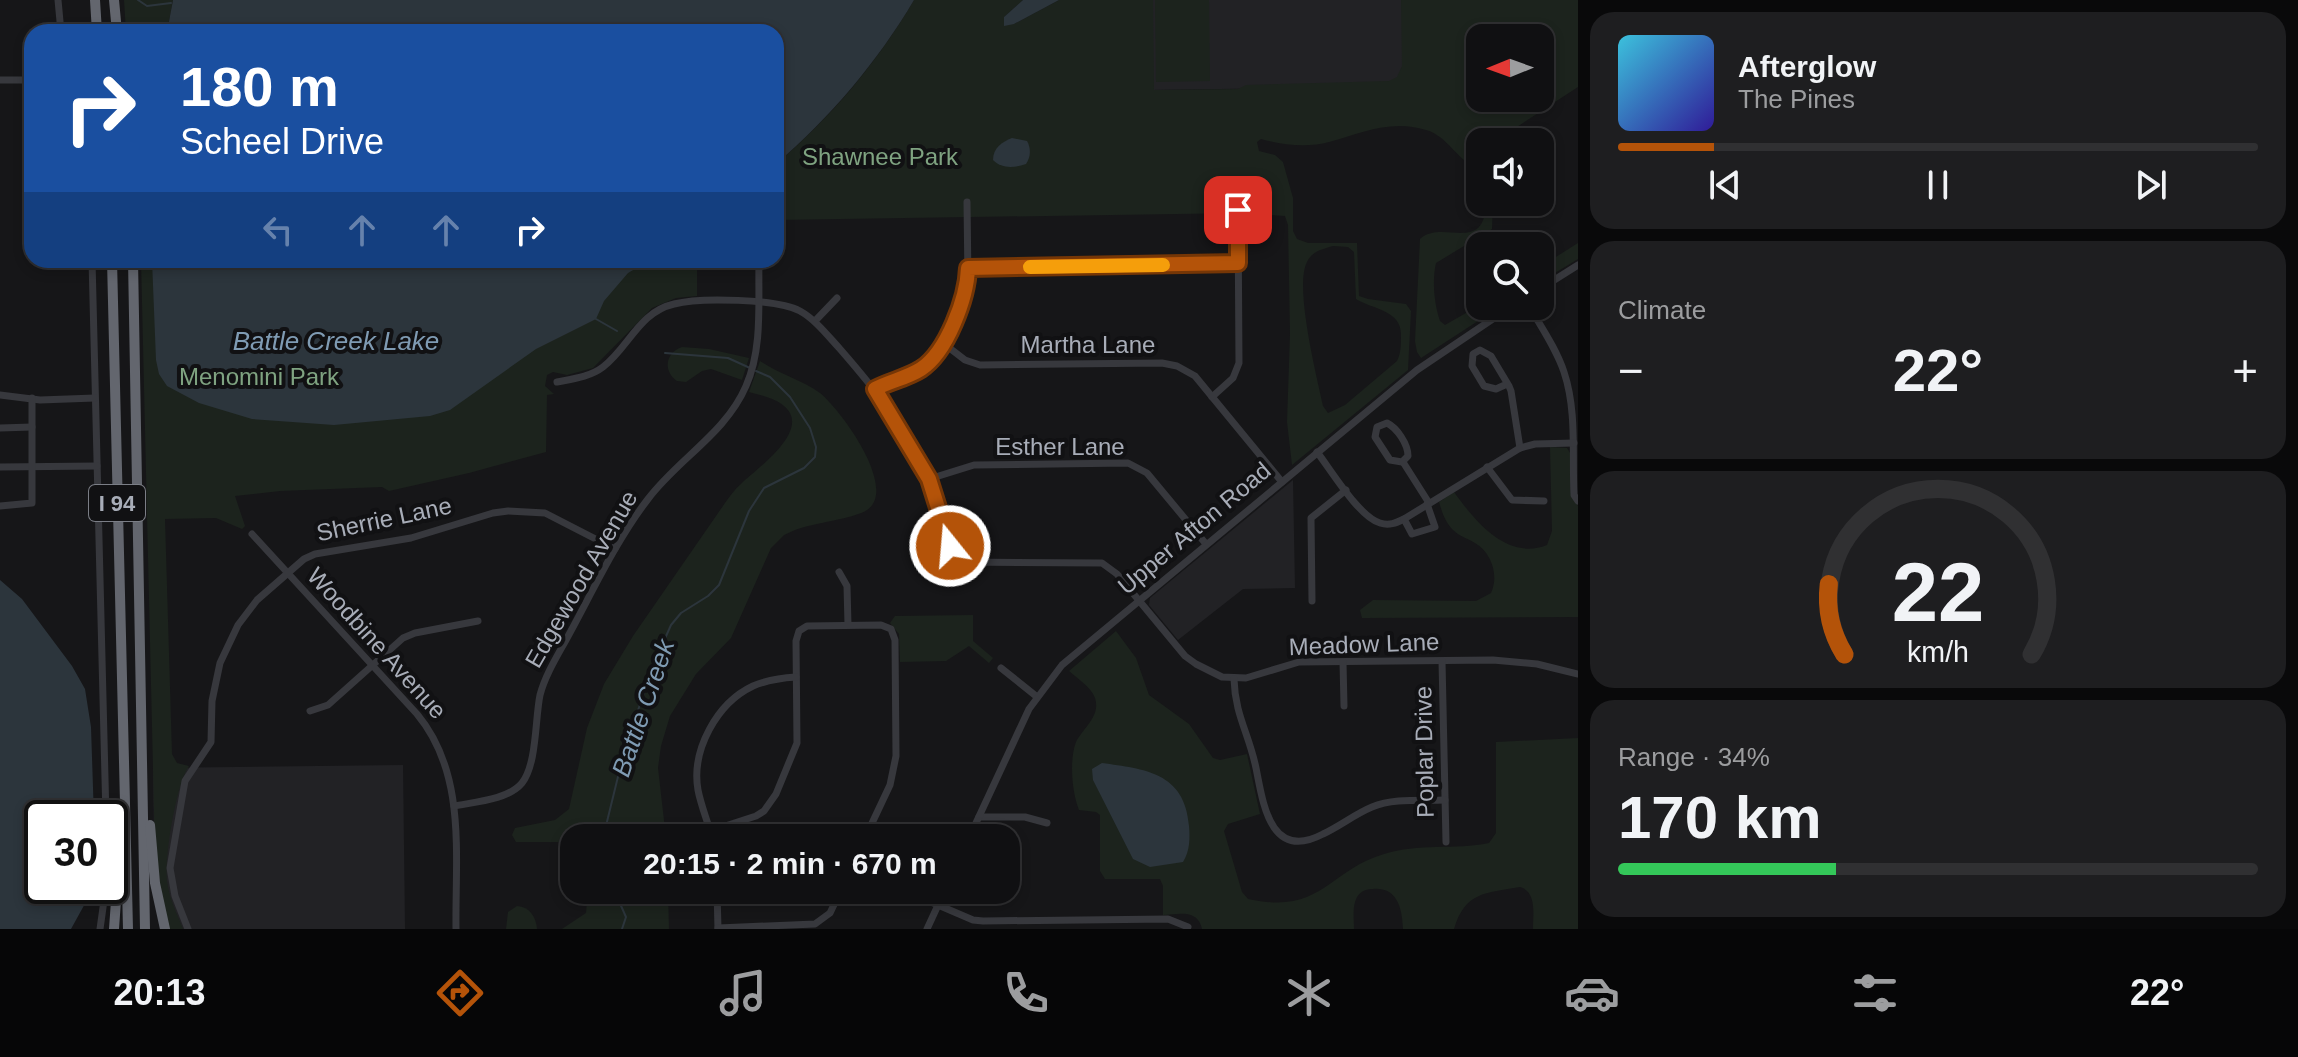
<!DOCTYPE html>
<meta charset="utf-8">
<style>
:root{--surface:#101012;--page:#1e1e20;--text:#f1f3f6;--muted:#9c9d9f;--line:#303032;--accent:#b45309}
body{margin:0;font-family:Arial,sans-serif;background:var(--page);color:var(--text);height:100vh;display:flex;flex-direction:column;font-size:30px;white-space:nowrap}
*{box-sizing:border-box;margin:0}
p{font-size:26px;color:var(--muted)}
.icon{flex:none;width:44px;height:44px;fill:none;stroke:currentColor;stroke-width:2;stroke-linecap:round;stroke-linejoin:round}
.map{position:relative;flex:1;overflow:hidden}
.side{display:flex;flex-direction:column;gap:12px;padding:12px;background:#09090a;width:720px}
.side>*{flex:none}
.top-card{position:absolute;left:24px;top:24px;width:760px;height:244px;border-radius:24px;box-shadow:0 4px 12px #0003,0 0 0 2px var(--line);background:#1a4fa0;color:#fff;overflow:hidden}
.needle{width:52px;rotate:269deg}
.tools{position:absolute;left:1466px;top:24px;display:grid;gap:16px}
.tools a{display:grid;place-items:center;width:88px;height:88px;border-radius:16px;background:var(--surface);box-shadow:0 4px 12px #0003,0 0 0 2px var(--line);font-size:40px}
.speed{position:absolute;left:24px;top:800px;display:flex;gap:16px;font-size:40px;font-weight:700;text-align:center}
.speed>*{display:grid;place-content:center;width:104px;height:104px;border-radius:50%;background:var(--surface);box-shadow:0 4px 12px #0003,0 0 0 2px var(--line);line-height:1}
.speed .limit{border:4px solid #111;border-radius:12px;background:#fff;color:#111}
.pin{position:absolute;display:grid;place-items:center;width:68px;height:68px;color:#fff;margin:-34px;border-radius:16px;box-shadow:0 4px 12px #0006}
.me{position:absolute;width:88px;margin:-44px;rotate:343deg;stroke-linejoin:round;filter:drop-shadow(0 0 6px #0008)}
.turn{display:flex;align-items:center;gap:28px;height:168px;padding:0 24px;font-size:36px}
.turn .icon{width:104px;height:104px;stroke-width:2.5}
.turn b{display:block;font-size:56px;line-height:68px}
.lanes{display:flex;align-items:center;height:76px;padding:0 24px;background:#0003;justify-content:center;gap:40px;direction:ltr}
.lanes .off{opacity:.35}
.big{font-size:60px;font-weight:700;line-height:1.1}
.side .tile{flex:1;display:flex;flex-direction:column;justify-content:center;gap:12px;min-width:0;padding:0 28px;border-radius:24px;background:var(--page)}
.side .dial{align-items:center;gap:0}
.dial svg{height:208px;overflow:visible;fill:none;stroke:var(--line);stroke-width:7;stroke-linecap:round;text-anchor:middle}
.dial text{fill:var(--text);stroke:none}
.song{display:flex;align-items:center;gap:24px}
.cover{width:96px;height:96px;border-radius:12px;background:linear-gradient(135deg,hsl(190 70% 55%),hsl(250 70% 35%))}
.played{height:8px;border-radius:4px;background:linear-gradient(90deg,var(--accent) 15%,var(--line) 15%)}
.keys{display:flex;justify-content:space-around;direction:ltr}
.heat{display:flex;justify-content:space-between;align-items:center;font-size:44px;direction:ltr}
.charge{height:12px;border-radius:6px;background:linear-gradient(90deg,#34c759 34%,var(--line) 0)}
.trip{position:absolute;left:560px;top:824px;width:460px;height:80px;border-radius:24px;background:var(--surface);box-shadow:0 4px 12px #0003,0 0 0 2px var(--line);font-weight:700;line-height:80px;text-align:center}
.dock{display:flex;height:128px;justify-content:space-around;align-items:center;background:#060607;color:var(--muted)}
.dock .icon{width:56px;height:56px}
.dock .selected{color:var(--accent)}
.dock b{font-size:36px;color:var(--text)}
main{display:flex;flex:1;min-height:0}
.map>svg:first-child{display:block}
.built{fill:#222225}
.green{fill:#1c231d;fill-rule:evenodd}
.water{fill:#2c353c}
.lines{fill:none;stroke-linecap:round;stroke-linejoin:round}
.stream{stroke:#2c353c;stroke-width:2}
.minor{stroke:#37383d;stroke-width:7}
.highway{stroke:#63666e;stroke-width:10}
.route-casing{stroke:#753606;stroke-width:20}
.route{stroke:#b45309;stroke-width:14}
.slow{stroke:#f59e0b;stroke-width:14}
.labels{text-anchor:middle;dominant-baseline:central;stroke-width:8;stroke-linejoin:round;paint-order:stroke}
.shield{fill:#111113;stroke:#7b7e86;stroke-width:2}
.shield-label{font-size:22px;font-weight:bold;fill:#a8adb8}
.park-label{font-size:24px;fill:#7fa381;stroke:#111113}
.street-label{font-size:24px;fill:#a8adb8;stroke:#111113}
.water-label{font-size:26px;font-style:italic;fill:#7f9bb3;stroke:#111113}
</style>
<main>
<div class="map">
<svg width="1578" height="929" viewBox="0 0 1578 929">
<rect width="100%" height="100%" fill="#161618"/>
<g class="built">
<path d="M1150,0H1410L1411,86L1151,90Z"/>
<path d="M1293,480L1295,588L1243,589L1178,640L1149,605L1150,598Z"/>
<path d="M403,765L405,929H168L154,834L153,768Z"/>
</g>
<g class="green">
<path d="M124,0H173L167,32H126Z"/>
<path d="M914,0H1023L1004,17L1014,24L1059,0H1153L1154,90L1238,89L1246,85L1389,81L1397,77L1402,66L1401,0H1578V87L1494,142H1480V170C1457,161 1448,136 1426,130C1391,119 1362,133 1329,142C1308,148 1282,145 1261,139L1257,142L1259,151L1275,155L1283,162L1293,198V231L1297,239L1308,243H1357L1359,296L1368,299L1406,304L1411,311L1408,370L1292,465L1287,422L1290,334L1288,225L1285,216L1242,213L776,220V164C831,118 878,61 914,0ZM1480,38H1540V98H1480ZM1333,246L1348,247L1354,252L1356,299C1374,310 1402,310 1401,336C1401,345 1401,353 1397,361L1345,405L1328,413L1323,406C1317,377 1294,287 1307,262C1312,251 1323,249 1333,246Z"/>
<path d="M1155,0H1209L1210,81L1156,82Z"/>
<path d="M1486,202H1493L1492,229L1436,263C1432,281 1434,303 1440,321L1445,325L1480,305L1501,306L1421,358L1417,352L1415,341L1420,239C1442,218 1485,256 1486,202Z"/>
<path d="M1578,243V259L1540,282V267Z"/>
<path d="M141,260H697V296L676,298L652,308L593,368L567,375L553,372L547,375L545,386L554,394L547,395L546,452L469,473L389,491L382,487L280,491L235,496L245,526L242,529L216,518L165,519L172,754L177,763L189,766C176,783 164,859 167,881C169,898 177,914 183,929H168L155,854Z"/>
<path d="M682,347L709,349L749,358L742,380L711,369L702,371L686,382L677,381C663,371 665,353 682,347Z"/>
<path d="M760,361C779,374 802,380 820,393C840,409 899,488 867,510C853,519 813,523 795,530L784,535L771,548L731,638L696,674L670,716L661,746L658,768L666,838H574V846L563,842H516L512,835L515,828L555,820L569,809L587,728L604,684L633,636L725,503C730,496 735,489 741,484C756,469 813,430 784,406C775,398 760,395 749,392Z"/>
<path d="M1550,447L1567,448L1570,453L1571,495L1578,506V617L1362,618L1360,610L1373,600L1476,601L1491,593C1499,576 1492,553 1475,543C1467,538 1460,537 1453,530C1445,522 1442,512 1439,502L1454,492C1475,521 1507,561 1547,545L1552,531Z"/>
<path d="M973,615V641L993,658L989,663L969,646L946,661L900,662L899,634L890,623L895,616Z"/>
<path d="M1116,631L1136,658L1149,695L1189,724L1213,758L1220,760L1247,754L1260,814L1228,824L1224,831L1242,892L1248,899C1322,915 1327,871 1384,854C1418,843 1455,850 1489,843L1496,833V742L1578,738V929H1533C1533,914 1537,892 1520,887C1485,893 1465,892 1454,929H1403C1402,909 1398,887 1373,889C1366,889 1361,891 1357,897C1352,906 1354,919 1354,929H1202C1198,909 1179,914 1163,915V886L1160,879H1105L1100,871V815L1096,812L1079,810C1072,793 1069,760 1076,742C1083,728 1101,716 1095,698C1091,687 1078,679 1069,671Z"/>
<path d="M588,890H668L669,929H562L586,913Z"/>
<path d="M517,906C530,907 536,917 537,929H506L508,912Z"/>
</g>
<g class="water">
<path d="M173,0H914C878,61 830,118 776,164V32H167Z"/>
<path d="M1023,0H1059L1014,24L1004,26V17Z"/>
<path d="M1012,138L1027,141C1031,148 1031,157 1026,164C1014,168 1002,169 993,160C993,148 1002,142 1012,138Z"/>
<path d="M152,260H650L628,273L604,301L596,319L536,349L450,410L430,416L334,425L252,419L199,403L167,386L159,374L156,360Z"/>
<path d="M0,580L22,599L72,666L85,689L91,727L94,818H42V886H92L87,900L71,929H0Z"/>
<path d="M1102,763C1144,769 1185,772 1189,826C1190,838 1190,851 1183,862L1150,867L1133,859L1093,780L1092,769Z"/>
</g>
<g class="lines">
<g class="stream">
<path d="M138,0L147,6L171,3"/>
<path d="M596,319L617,331"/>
<path d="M665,353L728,358L750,368"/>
<path d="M603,838L625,748L655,661L671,625L681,613L708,596L719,585L749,511L764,488L804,468L815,457L816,447L810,428L790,397L770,377L756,371"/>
<path d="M614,890L626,917L622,929"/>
</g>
<g class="minor">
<path d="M58,0L61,32"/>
<path d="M0,80H32"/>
<path d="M92,260L106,818"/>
<path d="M968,268L1238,263"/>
<path d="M1540,289L1578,265"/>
<path d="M1529,306C1541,327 1556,348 1564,372C1577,411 1572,454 1574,495L1578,501"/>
<path d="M815,321L837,298"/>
<path d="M943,343L965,360L980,365L1162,363L1177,366L1195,376L1282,482"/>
<path d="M557,382C572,379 590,377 603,367C629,347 639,312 674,304C700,297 777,299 800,311C816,320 828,336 840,349C874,388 908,430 929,479C938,501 944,550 963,562L1102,563L1117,574L1185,656L1196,664L1222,677L1246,678L1299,662L1493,660L1537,664L1578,674"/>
<path d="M1507,384L1496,389L1484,386L1472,366L1473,354L1480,350L1491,356L1509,386L1511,391L1520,448"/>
<path d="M875,389L919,370L927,365L943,343L962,302L968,281L967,202"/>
<path d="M0,395L40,400L95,398"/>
<path d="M1212,397L1233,378L1239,363L1238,210"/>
<path d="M1387,423C1397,428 1408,444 1408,456L1402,462L1390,460L1375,437L1377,427Z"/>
<path d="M0,428L32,427"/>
<path d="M1317,452C1331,470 1359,517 1380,523C1389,526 1396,523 1404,519L1520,448L1535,444L1574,443"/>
<path d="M1403,462L1429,503"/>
<path d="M0,467L97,466"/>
<path d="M1487,467L1512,500L1544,501"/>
<path d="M929,479L974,465L1128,463L1147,473L1206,544"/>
<path d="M0,506L32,503V398"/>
<path d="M1404,519L1412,534L1435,527L1427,504"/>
<path d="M252,534L417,714C467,774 455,856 456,929"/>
<path d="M945,567L958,559"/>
<path d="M839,572L847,586L848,625"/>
<path d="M1312,601L1311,518L1346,490"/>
<path d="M1442,661L1446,842"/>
<path d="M1343,662L1344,706"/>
<path d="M1001,668L1036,696"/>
<path d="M1234,679C1235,715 1249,734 1256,768C1263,803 1270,862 1323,834C1340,826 1355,814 1372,807C1394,798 1421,801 1445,800"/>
<path d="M310,711L328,705L403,638L415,633L478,621"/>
<path d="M454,806C474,802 508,800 522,783C537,764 535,719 540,695C545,676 556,658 566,640C592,593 615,542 648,499C678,459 726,433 746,386C763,348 758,301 759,260"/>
<path d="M979,817H1025L1047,823"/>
<path d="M710,831L756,816L764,811L776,794L797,743L796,641L799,631L807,626L881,625L891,629L895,640L896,756L890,785L865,838"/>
<path d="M712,838C708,822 701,806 698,790C691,750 717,703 753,686C767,680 781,678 796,677"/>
<path d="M969,838L1029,709L1062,665L1417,370L1512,306"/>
<path d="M717,890L718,929"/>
<path d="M903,890L973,920L983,921L1168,919L1188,927"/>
<path d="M718,928L815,924L830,913L841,890"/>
<path d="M100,929L106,886"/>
<path d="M188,929L175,896L170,868L185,781L211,742L212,701L220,663L238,625L257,600L304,559L315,554L411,538L493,513L508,511L545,513L615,549"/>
<path d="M927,929L945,890"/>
</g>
<g class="highway">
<path d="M95,0L97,32"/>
<path d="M114,0L117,32"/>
<path d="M112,260L128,929"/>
<path d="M133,260L145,929"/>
<path d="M150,825L155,883L165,929"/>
<path d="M114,929L120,844"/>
</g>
</g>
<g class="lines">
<g class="route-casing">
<path id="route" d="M950,546L929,479L875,389C890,381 907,378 921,369C947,352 967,298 968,268L1238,263V210"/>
</g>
<use href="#route" class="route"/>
<path class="slow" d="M1030,267L1163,265"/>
</g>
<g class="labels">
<rect class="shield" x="89" y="485" width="56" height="36" rx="6"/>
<g class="shield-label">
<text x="117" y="503">I 94</text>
</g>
<g class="park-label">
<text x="880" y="156">Shawnee Park</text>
<text x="259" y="376">Menomini Park</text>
</g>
<g class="street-label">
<text x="1088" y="344">Martha Lane</text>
<text x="1060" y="446">Esther Lane</text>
<text transform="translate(384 519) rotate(-12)">Sherrie Lane</text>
<text transform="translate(1194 528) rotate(-40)">Upper Afton Road</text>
<text transform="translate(581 579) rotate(-60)">Edgewood Avenue</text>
<text transform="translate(377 643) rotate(48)">Woodbine Avenue</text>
<text transform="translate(1364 644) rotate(-2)">Meadow Lane</text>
<text transform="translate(1424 752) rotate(-91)">Poplar Drive</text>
</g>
<g class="water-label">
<text x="336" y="341">Battle Creek Lake</text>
<text transform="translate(643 708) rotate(-71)">Battle Creek</text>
</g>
</g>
</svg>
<div class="tools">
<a><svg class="needle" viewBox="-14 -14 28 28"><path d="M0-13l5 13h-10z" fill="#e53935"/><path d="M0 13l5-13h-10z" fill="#9c9d9f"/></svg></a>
<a><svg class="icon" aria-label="sound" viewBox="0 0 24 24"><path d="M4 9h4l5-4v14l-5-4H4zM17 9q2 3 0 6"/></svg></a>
<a><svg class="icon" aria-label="search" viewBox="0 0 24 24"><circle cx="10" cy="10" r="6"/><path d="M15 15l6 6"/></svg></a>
</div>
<div class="speed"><div class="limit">30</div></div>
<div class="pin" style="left:1238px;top:210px;background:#d93025"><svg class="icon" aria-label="arrive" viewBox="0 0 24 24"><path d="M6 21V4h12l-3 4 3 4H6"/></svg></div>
<svg class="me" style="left:950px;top:546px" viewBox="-20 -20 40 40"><circle r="17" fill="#b45309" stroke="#fff" stroke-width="3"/><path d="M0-11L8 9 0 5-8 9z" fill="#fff"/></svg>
<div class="trip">20:15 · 2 min · 670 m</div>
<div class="top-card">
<div class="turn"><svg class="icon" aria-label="right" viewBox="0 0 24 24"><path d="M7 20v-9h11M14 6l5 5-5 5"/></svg><div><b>180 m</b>Scheel Drive</div></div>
<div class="lanes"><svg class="icon off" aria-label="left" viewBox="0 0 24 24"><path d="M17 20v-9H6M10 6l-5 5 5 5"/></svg><svg class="icon off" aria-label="ahead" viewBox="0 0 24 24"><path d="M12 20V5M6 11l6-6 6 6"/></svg><svg class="icon off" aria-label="ahead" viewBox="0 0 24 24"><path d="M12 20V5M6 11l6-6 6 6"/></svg><svg class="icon" aria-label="right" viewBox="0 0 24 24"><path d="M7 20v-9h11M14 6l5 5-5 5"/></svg></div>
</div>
</div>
<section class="side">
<div class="tile">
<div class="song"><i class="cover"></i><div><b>Afterglow</b><p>The Pines</p></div></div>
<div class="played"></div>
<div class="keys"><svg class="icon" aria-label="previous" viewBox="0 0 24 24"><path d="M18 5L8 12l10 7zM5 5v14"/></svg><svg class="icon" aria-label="pause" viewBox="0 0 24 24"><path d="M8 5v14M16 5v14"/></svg><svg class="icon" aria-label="next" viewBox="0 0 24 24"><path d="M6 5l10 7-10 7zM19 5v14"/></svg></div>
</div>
<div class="tile"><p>Climate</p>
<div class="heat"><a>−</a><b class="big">22°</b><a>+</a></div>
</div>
<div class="tile dial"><svg viewBox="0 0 100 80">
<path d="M14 69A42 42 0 1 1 86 69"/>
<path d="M14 69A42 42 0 0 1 8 42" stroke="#b45309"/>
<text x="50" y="56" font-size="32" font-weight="700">22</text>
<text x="50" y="72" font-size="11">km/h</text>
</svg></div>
<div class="tile"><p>Range · 34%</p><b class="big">170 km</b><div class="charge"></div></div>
</section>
</main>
<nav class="dock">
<b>20:13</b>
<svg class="icon selected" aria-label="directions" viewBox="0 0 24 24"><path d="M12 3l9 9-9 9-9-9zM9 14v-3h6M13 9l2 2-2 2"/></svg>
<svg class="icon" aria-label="music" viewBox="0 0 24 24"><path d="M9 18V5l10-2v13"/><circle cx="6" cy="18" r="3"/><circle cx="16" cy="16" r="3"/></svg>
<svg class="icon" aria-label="phone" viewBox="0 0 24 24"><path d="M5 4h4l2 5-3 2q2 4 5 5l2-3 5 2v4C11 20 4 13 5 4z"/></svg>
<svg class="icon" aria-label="climate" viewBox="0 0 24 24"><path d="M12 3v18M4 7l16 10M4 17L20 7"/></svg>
<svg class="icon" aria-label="car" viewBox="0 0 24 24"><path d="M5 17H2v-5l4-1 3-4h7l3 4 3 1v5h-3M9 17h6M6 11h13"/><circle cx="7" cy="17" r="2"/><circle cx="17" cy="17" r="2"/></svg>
<svg class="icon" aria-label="filters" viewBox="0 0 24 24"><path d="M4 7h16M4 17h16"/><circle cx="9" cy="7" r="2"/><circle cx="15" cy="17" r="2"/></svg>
<b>22°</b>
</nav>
